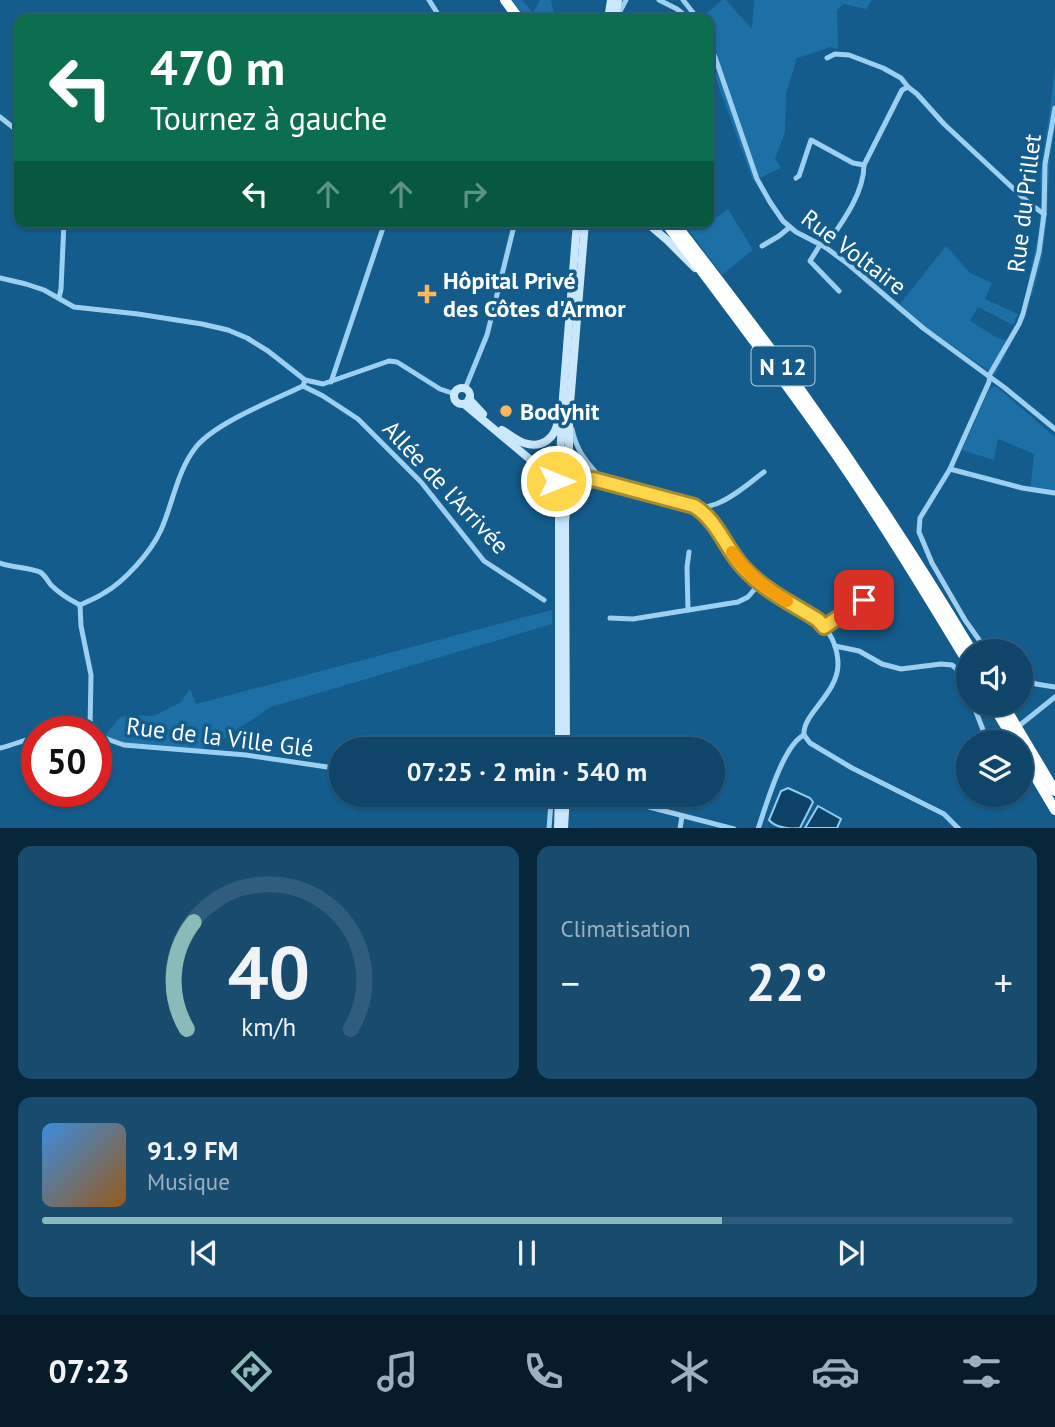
<!DOCTYPE html>
<html lang="fr">
<meta charset="utf-8">
<style>
:root{--surface:#0f4569;--page:#184c6f;--text:#f1f3f6;--muted:#9bb1c0;--line:#2f5d7d;--accent:#8bbbb9}
body{margin:0;font-family:"PT Sans",sans-serif;background:var(--page);color:var(--text);height:100vh;display:flex;flex-direction:column;font-size:26px;white-space:nowrap}
*{box-sizing:border-box;margin:0}
p{font-size:23px;color:var(--muted)}
.icon{flex:none;width:38px;height:38px;fill:none;stroke:currentColor;stroke-width:2;stroke-linecap:round;stroke-linejoin:round}
.map{position:relative;height:828px;overflow:hidden}
.details{display:flex;flex-direction:column;gap:18px;padding:18px;background:#08263a;flex:1}
.details>*{flex:none}
.banner{position:absolute;left:14px;top:14px;width:700px;height:214px;border-radius:14px;box-shadow:0 2px 5px #0004,0 0 0 2px var(--line);background:#0b6e4f;color:#fff;overflow:hidden}
.controls{position:absolute;left:956px;top:639px;display:grid;gap:14px}
.controls a{display:grid;place-items:center;width:77px;height:77px;border-radius:50%;background:var(--surface);box-shadow:0 2px 5px #0004,0 0 0 2px var(--line);font-size:35px}
.speed{position:absolute;left:21px;top:716px;display:flex;gap:14px;font-size:35px;font-weight:700;text-align:center}
.speed>*{display:grid;place-content:center;width:91px;height:91px;border-radius:50%;background:var(--surface);box-shadow:0 2px 5px #0004,0 0 0 2px var(--line);line-height:1}
.speed .limit{border:10px solid #d22;background:#fff;color:#111}
.pin{position:absolute;display:grid;place-items:center;width:60px;height:60px;color:#fff;margin:-30px;border-radius:14px;box-shadow:0 4px 10px #0006}
.me{position:absolute;width:77px;margin:-38px;rotate:90deg;stroke-linejoin:round;filter:drop-shadow(0 0 5px #0008)}
.turn{display:flex;align-items:center;gap:24px;height:147px;padding:0 21px;font-size:32px}
.turn .icon{width:91px;height:91px;stroke-width:2.5}
.turn b{display:block;font-size:49px;line-height:60px}
.lanes{display:flex;align-items:center;height:66px;padding:0 21px;background:#0003;justify-content:center;gap:35px;direction:ltr}
.lanes .off{opacity:.35}
.big{font-size:52px;font-weight:700;line-height:1.1}
.details .card{flex:1;display:flex;flex-direction:column;justify-content:center;gap:10px;min-width:0;padding:0 24px;border-radius:14px;background:var(--page)}
.details .dial{align-items:center;gap:0}
.dial svg{height:182px;overflow:visible;fill:none;stroke:var(--line);stroke-width:7;stroke-linecap:round;text-anchor:middle}
.dial text{fill:var(--text);stroke:none}
.song{display:flex;align-items:center;gap:21px}
.cover{width:84px;height:84px;border-radius:10px;background:linear-gradient(135deg,hsl(210 70% 55%),hsl(30 70% 35%))}
.played{height:7px;border-radius:4px;background:linear-gradient(90deg,var(--accent) 70%,var(--line) 70%)}
.keys{display:flex;justify-content:space-around;direction:ltr}
.heat{display:flex;justify-content:space-between;align-items:center;font-size:38px;direction:ltr}
.details .tiles{flex:1;display:grid;gap:18px;grid-template-columns:1fr 1fr}
.card:last-child{grid-column:span 2}
.trip{position:absolute;left:329px;top:737px;width:396px;height:70px;border-radius:35px;background:var(--surface);box-shadow:0 2px 5px #0004,0 0 0 2px var(--line);font-weight:700;line-height:70px;text-align:center}
.menu{display:flex;height:112px;justify-content:space-around;align-items:center;background:#061c2a;color:var(--muted)}
.menu .icon{width:49px;height:49px}
.menu .active{color:var(--accent)}
.menu b{font-size:32px;color:var(--text)}
.map>svg:first-child{display:block}
.green{fill:#1c70a6}
.water{fill:#0d4368;stroke:#8fcef3;stroke-width:2}
.lines{fill:none;stroke-linecap:round;stroke-linejoin:round}
.street{stroke:#9dd0f0;stroke-width:5}
.secondary{stroke:#cbe7fb;stroke-width:8}
.highway{stroke:#fff;stroke-width:10}
.route-casing{stroke:#a68a30;stroke-width:18}
.route{stroke:#ffd54a;stroke-width:12}
.slow{stroke:#f59e0b;stroke-width:12}
.poi-dot{fill:#ffb55c;stroke:#145c8c;stroke-width:2.5}
.labels{text-anchor:middle;dominant-baseline:central;stroke-width:7;stroke-linejoin:round;paint-order:stroke}
.shield{fill:#145c8c;stroke:#b8cedc;stroke-width:2}
.shield-label{font-size:23px;font-weight:bold;fill:#fff}
.street-label{font-size:24px;fill:#fff;stroke:#145c8c}
.poi-label{font-size:24px;font-weight:bold;fill:#fff;stroke:#145c8c;text-anchor:start}
</style>
<div class="map">
<svg width="1055" height="829" viewBox="0 0 1055 829">
<rect width="100%" height="100%" fill="#145c8c"/>
<g class="green">
<path d="M512,0H522L533,13L540,0H551L555,19H527Z"/>
<path d="M722,0H726L752,29L754,0H872L866,9L843,4L837,10L838,49L831,47L797,58L786,93L785,132L775,159L781,168L753,181L709,60V19H700Z"/>
<path d="M1055,67V128L1050,157L1047,216L1042,258L1032,296L1026,293L1039,231L1041,202L1040,178L1049,116Z"/>
<path d="M728,209L753,250L722,275L683,222H693L699,230Z"/>
<path d="M946,246L970,273L992,283L985,299L1018,314L1013,325L978,307L970,321L994,336L1011,343L995,375L925,327L900,304Z"/>
<path d="M996,386L1055,437V496L1030,492L1034,454L998,439L994,460L962,450L990,388Z"/>
<path d="M552,610V624L271,707L222,740L197,751L138,747L104,737L120,717L132,715L154,716L181,702L190,689L196,704Z"/>
</g>
<g class="water">
<path d="M788,788L810,798L813,802L800,828C790,829 776,828 769,820L781,791Z"/>
<path d="M818,806L841,819L837,828H805Z"/>
</g>
<g class="lines">
<g class="street">
<path d="M429,0L441,19"/>
<path d="M659,0L677,9L689,19"/>
<path d="M683,0L698,19"/>
<path d="M619,13L626,0"/>
<path d="M709,45L715,57L757,179L770,202L783,221L796,232L825,247L848,264L923,328L1005,388L1055,429"/>
<path d="M827,58L835,54L849,55L883,68L901,78L908,87"/>
<path d="M0,117L19,132"/>
<path d="M796,178L799,176L811,140L853,163L864,165L902,90L908,87L917,94L944,124L1030,204L1044,214"/>
<path d="M820,245L810,261L839,291"/>
<path d="M762,246L779,236L790,227"/>
<path d="M825,247C841,224 864,194 864,165"/>
<path d="M0,278L26,284L44,290L74,307L138,314L202,324L228,330L247,338L268,351L305,380"/>
<path d="M59,298L61,289L64,222"/>
<path d="M331,382L385,222"/>
<path d="M303,386L323,396L358,419L421,482L484,561L544,600"/>
<path d="M465,389L487,335L515,222"/>
<path d="M572,429C577,454 589,464 604,482"/>
<path d="M532,461L527,468V477L541,495"/>
<path d="M581,467L593,479L686,504C717,513 728,552 749,574C763,588 780,597 797,607C807,613 816,618 823,626C833,636 838,651 838,665C837,695 802,714 804,735"/>
<path d="M950,469L1022,488L1055,493"/>
<path d="M579,483L593,479"/>
<path d="M700,510C705,507 710,506 716,504C734,497 749,483 764,472"/>
<path d="M0,563C14,568 27,567 40,572C45,575 47,580 51,585C59,593 70,600 80,605"/>
<path d="M80,605C88,601 97,598 104,593C124,582 151,552 161,530C173,503 177,471 196,447C215,423 274,400 303,386L305,380L323,384L389,361L397,362L440,389L455,394"/>
<path d="M80,605L81,626L91,675L90,728"/>
<path d="M688,610L687,567L689,552"/>
<path d="M610,618L633,619L738,602L748,597L759,584"/>
<path d="M824,627L864,600"/>
<path d="M835,646L859,651L882,664L901,669L941,664L952,665L959,671L968,690"/>
<path d="M987,651L965,620L932,563L919,532L920,518L950,469L980,402L989,382L990,374L1019,324L1023,314L1039,252L1044,214L1045,164L1055,108"/>
<path d="M1020,676L1036,684L1055,687"/>
<path d="M973,704L985,735L995,741L1005,735"/>
<path d="M1020,725L1055,697"/>
<path d="M76,732L90,728"/>
<path d="M96,733L107,739L124,745L246,755L341,769"/>
<path d="M804,735L810,743L852,768L944,814L959,829"/>
<path d="M0,748C13,745 24,740 37,737"/>
<path d="M483,794L551,802L549,829"/>
<path d="M635,794L637,800L649,807L734,829"/>
<path d="M680,829L682,816"/>
<path d="M758,829C766,806 783,745 804,735"/>
</g>
<g class="secondary">
<path d="M608,19L611,0"/>
<path d="M615,19L618,0"/>
<path d="M646,222L667,240L695,268"/>
<circle cx="462" cy="396" r="8"/>
<path d="M469,399L483,414"/>
<path d="M464,404L532,461L554,477"/>
<path d="M502,430C509,434 516,440 524,443C542,449 556,438 558,420"/>
<circle cx="568" cy="473" r="14"/>
<path d="M572,459L569,449V416L585,222"/>
<path d="M560,461L563,397L577,222"/>
<path d="M559,484V749"/>
<path d="M566,749L565,521L567,503L572,487"/>
<path d="M558,829L559,794"/>
<path d="M564,829L566,794"/>
</g>
<g class="highway">
<path d="M505,0L519,19"/>
<path d="M665,222C722,298 780,374 835,453C882,521 925,592 968,663"/>
<path d="M674,222C716,277 759,332 799,388C860,473 918,561 972,651"/>
<path d="M992,704L1015,742"/>
<path d="M1003,704L1055,791"/>
<path d="M1020,751L1055,810"/>
</g>
</g>
<g class="lines">
<g class="route-casing">
<path id="route" d="M556,481L563,486L567,488L593,479L694,506C717,520 725,547 742,566C763,590 791,603 818,620L824,627L864,600"/>
</g>
<use href="#route" class="route"/>
<path class="slow" d="M732,552C747,574 765,588 787,601"/>
</g>
<g class="poi-dot">
<path d="M423.5 283.5h7v7h7v7h-7v7h-7v-7h-7v-7h7z"/>
<circle cx="506" cy="411" r="7"/>
</g>
<g class="labels">
<rect class="shield" x="751.5" y="346.5" width="63" height="39" rx="5"/>
<g class="shield-label">
<text x="783" y="366">N 12</text>
</g>
<g class="street-label">
<text transform="translate(1024 203) rotate(-83)">Rue du Prillet</text>
<text transform="translate(854 252) rotate(37)">Rue Voltaire</text>
<text transform="translate(446 487) rotate(47)">Allée de l'Arrivée</text>
<text transform="translate(220 737) rotate(7)">Rue de la Ville Glé</text>
</g>
<g class="poi-label">
<text x="443" y="280">Hôpital Privé<tspan x="443" dy="28">des Côtes d'Armor</tspan></text>
<text x="520" y="411">Bodyhit</text>
</g>
</g>
</svg>
<div class="controls">
<a><svg class="icon" aria-label="sound" viewBox="0 0 24 24"><path d="M4 9h4l5-4v14l-5-4H4zM17 9q2 3 0 6"/></svg></a>
<a><svg class="icon" aria-label="layers" viewBox="0 0 24 24"><path d="M12 4l9 5-9 5-9-5zM3 14l9 5 9-5"/></svg></a>
</div>
<div class="speed"><div class="limit">50</div></div>
<div class="pin" style="left:864px;top:600px;background:#d93025"><svg class="icon" aria-label="arrive" viewBox="0 0 24 24"><path d="M6 21V4h12l-3 4 3 4H6"/></svg></div>
<svg class="me" style="left:556px;top:481px" viewBox="-20 -20 40 40"><circle r="17" fill="#ffd54a" stroke="#fff" stroke-width="3"/><path d="M0-11L8 9 0 5-8 9z" fill="#fff"/></svg>
<div class="trip">07:25 · 2 min · 540 m</div>
<div class="banner">
<div class="turn"><svg class="icon" aria-label="left" viewBox="0 0 24 24"><path d="M17 20v-9H6M10 6l-5 5 5 5"/></svg><div><b>470 m</b>Tournez à gauche</div></div>
<div class="lanes"><svg class="icon" aria-label="left" viewBox="0 0 24 24"><path d="M17 20v-9H6M10 6l-5 5 5 5"/></svg><svg class="icon off" aria-label="ahead" viewBox="0 0 24 24"><path d="M12 20V5M6 11l6-6 6 6"/></svg><svg class="icon off" aria-label="ahead" viewBox="0 0 24 24"><path d="M12 20V5M6 11l6-6 6 6"/></svg><svg class="icon off" aria-label="right" viewBox="0 0 24 24"><path d="M7 20v-9h11M14 6l5 5-5 5"/></svg></div>
</div>
</div>
<section class="details">
<div class="tiles">
<div class="card dial"><svg viewBox="0 0 100 80">
<path d="M14 69A42 42 0 1 1 86 69"/>
<path d="M14 69A42 42 0 0 1 17 22" stroke="#8bbbb9"/>
<text x="50" y="56" font-size="32" font-weight="700">40</text>
<text x="50" y="72" font-size="11">km/h</text>
</svg></div>
<div class="card"><p>Climatisation</p>
<div class="heat"><a>−</a><b class="big">22°</b><a>+</a></div>
</div>
<div class="card">
<div class="song"><i class="cover"></i><div><b>91.9 FM</b><p>Musique</p></div></div>
<div class="played"></div>
<div class="keys"><svg class="icon" aria-label="previous" viewBox="0 0 24 24"><path d="M18 5L8 12l10 7zM5 5v14"/></svg><svg class="icon" aria-label="pause" viewBox="0 0 24 24"><path d="M8 5v14M16 5v14"/></svg><svg class="icon" aria-label="next" viewBox="0 0 24 24"><path d="M6 5l10 7-10 7zM19 5v14"/></svg></div>
</div>
</div>
</section>
<nav class="menu">
<b>07:23</b>
<svg class="icon active" aria-label="directions" viewBox="0 0 24 24"><path d="M12 3l9 9-9 9-9-9zM9 14v-3h6M13 9l2 2-2 2"/></svg>
<svg class="icon" aria-label="music" viewBox="0 0 24 24"><path d="M9 18V5l10-2v13"/><circle cx="6" cy="18" r="3"/><circle cx="16" cy="16" r="3"/></svg>
<svg class="icon" aria-label="phone" viewBox="0 0 24 24"><path d="M5 4h4l2 5-3 2q2 4 5 5l2-3 5 2v4C11 20 4 13 5 4z"/></svg>
<svg class="icon" aria-label="climate" viewBox="0 0 24 24"><path d="M12 3v18M4 7l16 10M4 17L20 7"/></svg>
<svg class="icon" aria-label="car" viewBox="0 0 24 24"><path d="M5 17H2v-5l4-1 3-4h7l3 4 3 1v5h-3M9 17h6M6 11h13"/><circle cx="7" cy="17" r="2"/><circle cx="17" cy="17" r="2"/></svg>
<svg class="icon" aria-label="filters" viewBox="0 0 24 24"><path d="M4 7h16M4 17h16"/><circle cx="9" cy="7" r="2"/><circle cx="15" cy="17" r="2"/></svg>
</nav>
